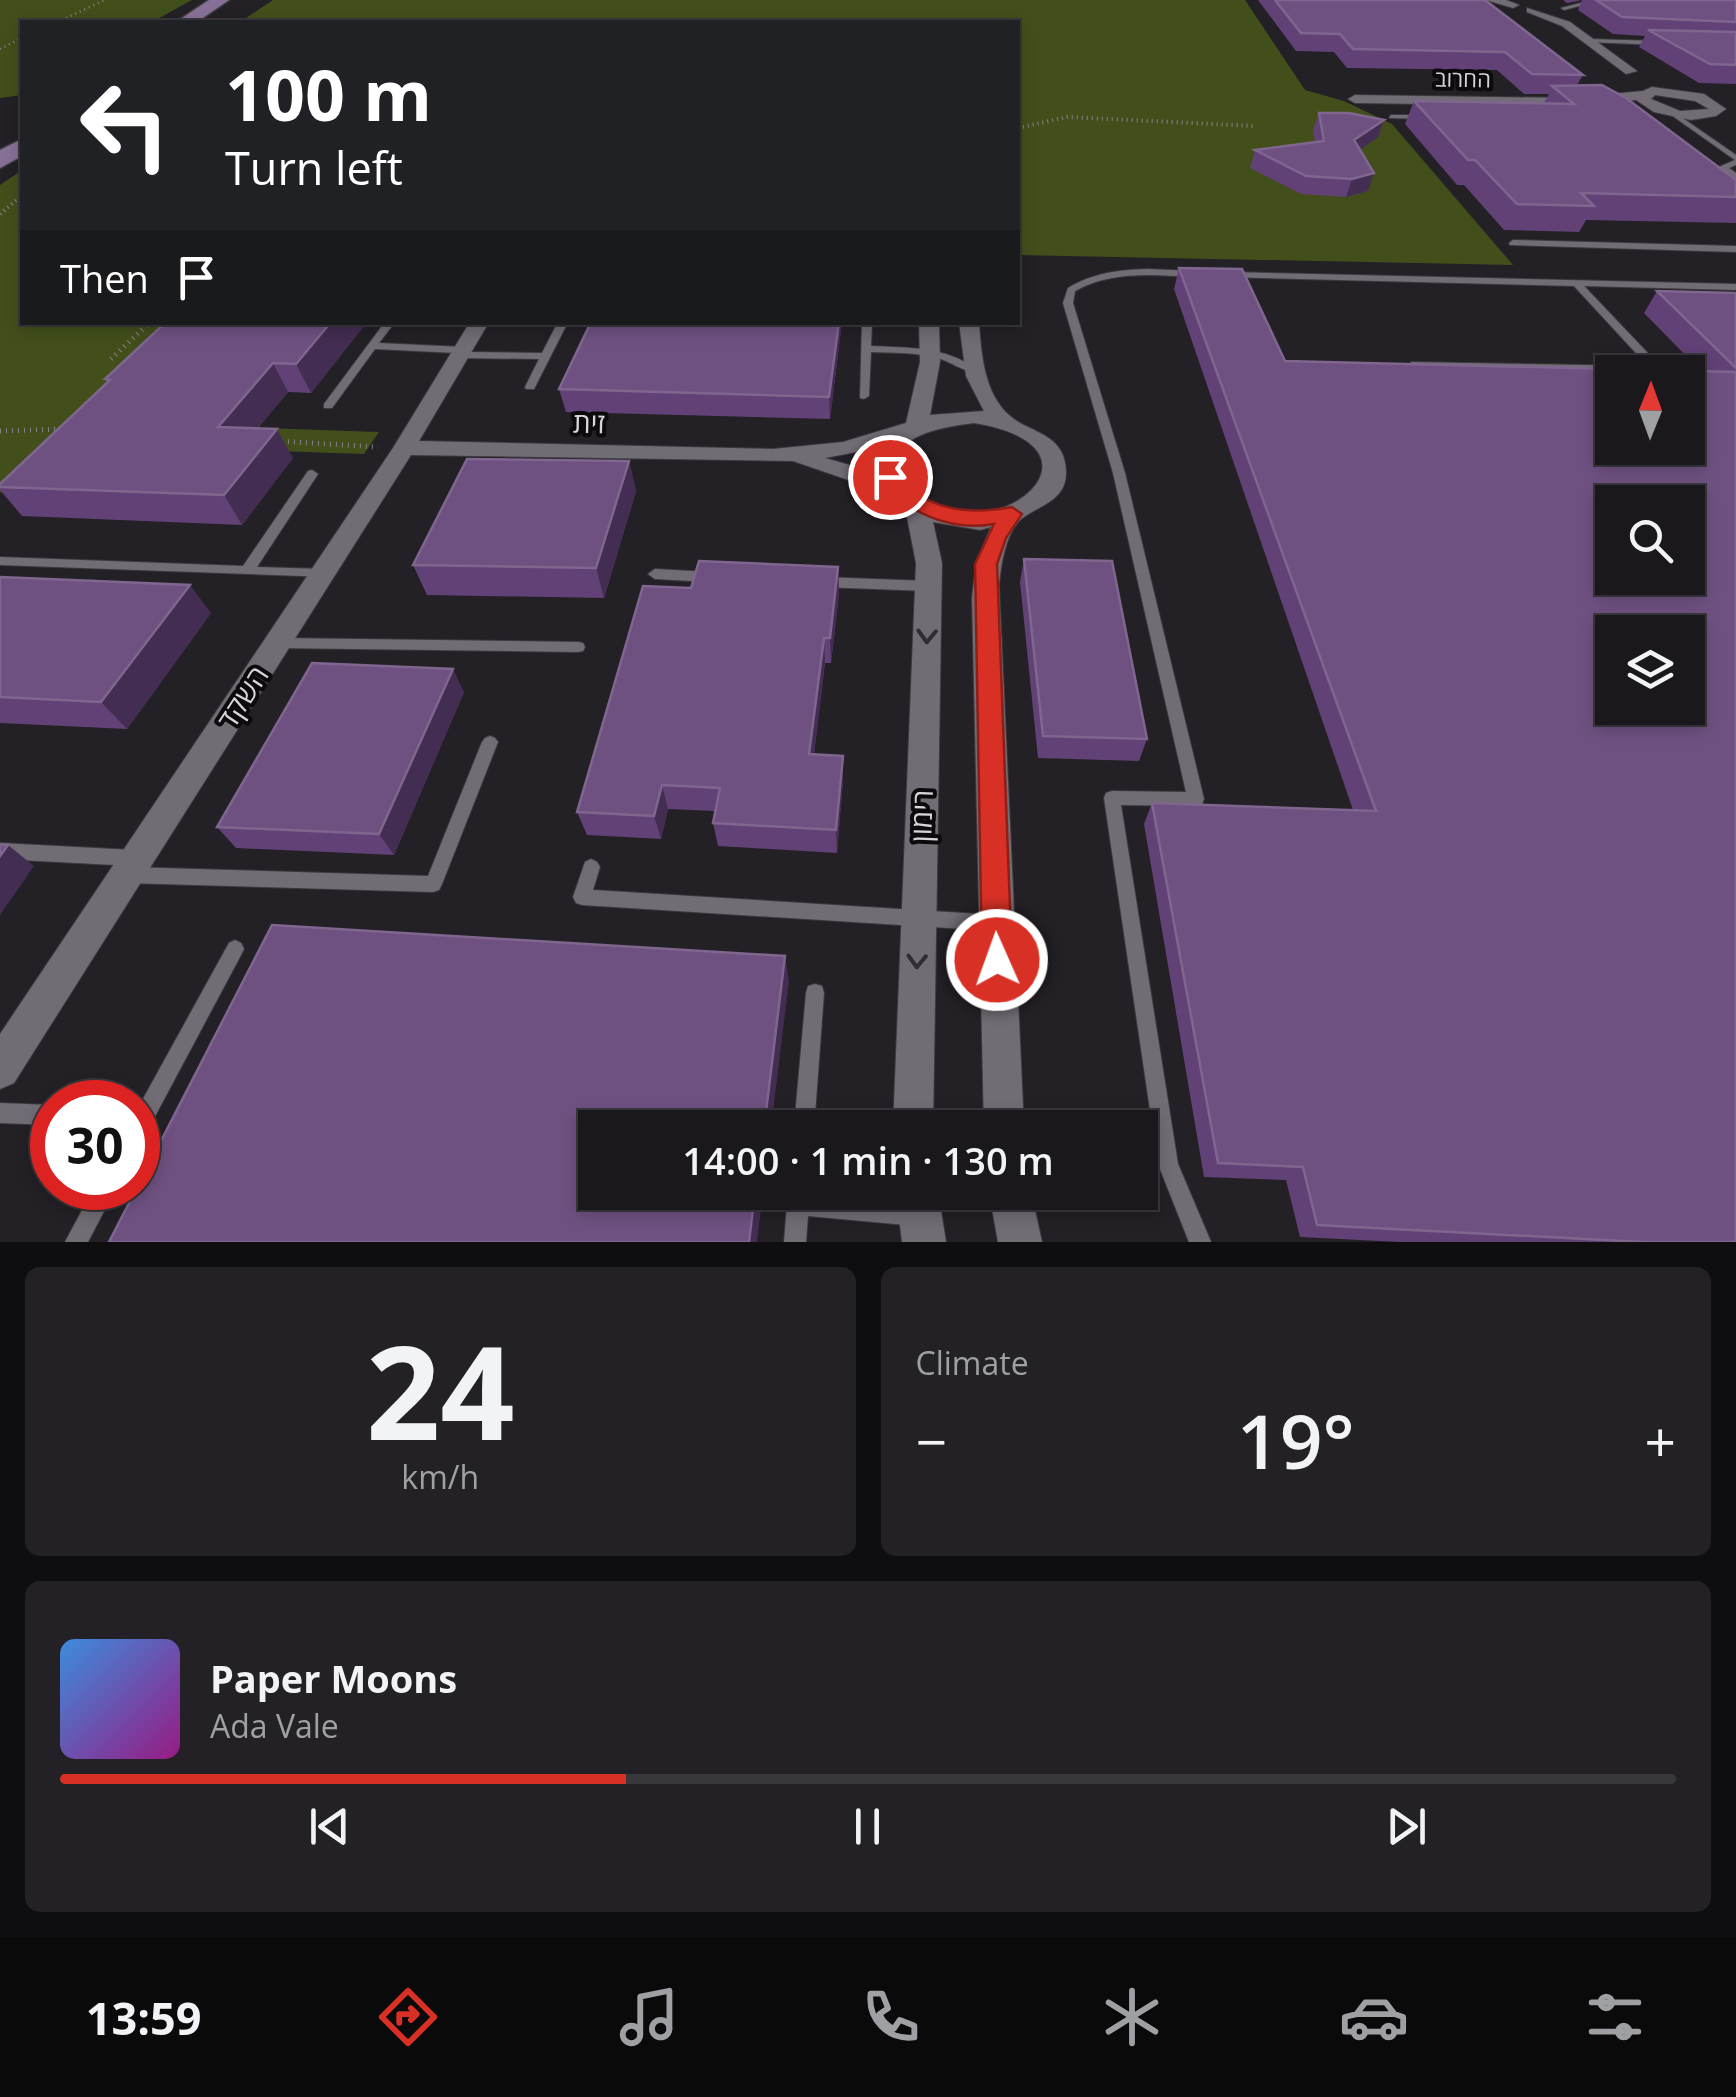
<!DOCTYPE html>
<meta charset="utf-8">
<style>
:root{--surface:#1a181c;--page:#232125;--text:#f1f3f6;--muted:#9fa0a3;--line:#38373b;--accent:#d93025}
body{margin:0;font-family:"Open Sans",Heebo,sans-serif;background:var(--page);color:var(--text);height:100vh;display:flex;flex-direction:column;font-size:38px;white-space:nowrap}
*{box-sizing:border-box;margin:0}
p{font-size:32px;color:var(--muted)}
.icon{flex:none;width:55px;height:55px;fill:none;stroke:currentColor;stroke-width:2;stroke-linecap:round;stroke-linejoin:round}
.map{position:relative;height:1242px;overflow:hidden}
.drawer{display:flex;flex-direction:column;gap:25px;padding:25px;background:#0e0d0f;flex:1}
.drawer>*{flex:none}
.banner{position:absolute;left:20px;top:20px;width:1000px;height:305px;border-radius:0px;box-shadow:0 5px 15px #0003,0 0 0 2px var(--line);background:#202124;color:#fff;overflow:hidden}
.needle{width:65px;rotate:1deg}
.tools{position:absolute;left:1595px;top:355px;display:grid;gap:20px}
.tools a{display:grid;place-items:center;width:110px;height:110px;border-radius:0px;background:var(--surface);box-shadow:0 5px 15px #0003,0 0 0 2px var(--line);font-size:50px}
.speed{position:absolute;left:30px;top:1080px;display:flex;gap:20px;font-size:50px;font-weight:700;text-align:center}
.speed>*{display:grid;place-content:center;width:130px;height:130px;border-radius:50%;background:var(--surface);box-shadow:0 5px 15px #0003,0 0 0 2px var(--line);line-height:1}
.speed .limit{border:15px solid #d22;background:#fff;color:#111}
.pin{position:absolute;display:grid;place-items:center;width:85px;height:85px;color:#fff;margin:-42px;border:5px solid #fff;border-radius:50%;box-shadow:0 2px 10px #0007}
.me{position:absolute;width:110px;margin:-55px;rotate:358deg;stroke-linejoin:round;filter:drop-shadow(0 0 8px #0008)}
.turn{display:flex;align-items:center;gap:35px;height:210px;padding:0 40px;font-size:45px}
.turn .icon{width:130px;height:130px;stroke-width:2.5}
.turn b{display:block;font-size:70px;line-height:85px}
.then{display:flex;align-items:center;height:95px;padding:0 40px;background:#0003;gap:20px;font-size:38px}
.big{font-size:75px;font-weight:600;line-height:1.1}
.drawer .tile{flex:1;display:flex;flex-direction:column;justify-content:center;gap:15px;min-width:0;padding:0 35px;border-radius:15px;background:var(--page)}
.drawer .dial{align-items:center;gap:0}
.dial b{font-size:130px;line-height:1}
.song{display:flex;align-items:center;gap:30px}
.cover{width:120px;height:120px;border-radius:15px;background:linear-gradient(135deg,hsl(210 70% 55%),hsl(310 70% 35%))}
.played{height:10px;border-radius:5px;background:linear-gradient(90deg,var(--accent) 35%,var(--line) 35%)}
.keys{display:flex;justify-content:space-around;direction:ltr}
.heat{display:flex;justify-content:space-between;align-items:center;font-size:55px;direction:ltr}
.drawer .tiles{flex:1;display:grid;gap:25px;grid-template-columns:1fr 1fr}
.tile:last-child{grid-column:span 2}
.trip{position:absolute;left:578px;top:1110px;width:580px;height:100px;border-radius:0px;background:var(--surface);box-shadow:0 5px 15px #0003,0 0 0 2px var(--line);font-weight:600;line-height:100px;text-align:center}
.tab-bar{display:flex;height:160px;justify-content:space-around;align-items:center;background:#0a0a0b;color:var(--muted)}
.tab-bar .icon{width:70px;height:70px}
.tab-bar .selected{color:var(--accent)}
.tab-bar b{font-size:45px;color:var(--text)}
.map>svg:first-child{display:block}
.green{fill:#424f1b}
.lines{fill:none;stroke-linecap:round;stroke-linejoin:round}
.service-casing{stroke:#3d3b3f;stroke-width:2}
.minor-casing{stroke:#3d3b3f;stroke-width:2}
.primary-casing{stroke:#3d3b3f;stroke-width:3}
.path-far2{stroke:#848186;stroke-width:2.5;stroke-dasharray:1 4;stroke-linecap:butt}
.path-far1{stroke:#848186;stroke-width:4;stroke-dasharray:1 4;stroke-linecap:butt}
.path{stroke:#848186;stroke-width:5;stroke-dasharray:1 5;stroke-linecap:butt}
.service{fill:#726d75;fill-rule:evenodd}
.minor{fill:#726d75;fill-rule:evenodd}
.primary{fill:#877097;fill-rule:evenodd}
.wall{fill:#624176}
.shaded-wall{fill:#432d52}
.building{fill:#6e5181;stroke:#7f668f;stroke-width:2.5;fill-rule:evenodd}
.oneway{stroke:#302d31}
.route{fill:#d93025;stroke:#8d1f18;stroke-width:2.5}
.labels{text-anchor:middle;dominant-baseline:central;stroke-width:8;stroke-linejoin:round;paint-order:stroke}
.far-street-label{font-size:22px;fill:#d7d5d9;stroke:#0c0a0d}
.street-label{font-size:28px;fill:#d7d5d9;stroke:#0c0a0d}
</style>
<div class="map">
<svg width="1736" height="1242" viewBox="0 0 1736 1242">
<rect width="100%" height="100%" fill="#232026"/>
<g class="green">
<path d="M0,0H192L152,22H22V95L0,98Z"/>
<path d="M273,0H1245L1305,90L1344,101L1392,124L1513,265L1018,255V22H240Z"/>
<path d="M22,170V322L182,323L0,493V185Z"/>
<path d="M87,422L379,432L364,454L64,444Z"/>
</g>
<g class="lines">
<g class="service-casing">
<g id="service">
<path d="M1592,0H1602L1564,10L1561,8Z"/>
<path d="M1589,39L1659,41L1662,43L1659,45L1587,42Z"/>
<path d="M1667,110H1671L1736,155V165L1729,168L1736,173V179L1719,167L1735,160L1667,112Z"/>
<path d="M1391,115H1426L1430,117L1426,119L1389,118Z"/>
<path d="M1513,240L1736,246V252L1510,245L1509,243Z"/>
<path d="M1147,269L1195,271L1200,274L1195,277C1154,275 1113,270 1075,291L1073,303L1125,473L1204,799L1202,804L1196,806L1121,805L1178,1164L1211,1242H1189L1158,1164L1104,798L1106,793L1112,791L1186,792L1113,473L1063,303L1068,288C1093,273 1118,270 1147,269Z"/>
<path d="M1227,272L1736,284V290L1584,286L1661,367V371L1657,372L1415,367L1411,366V362L1648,366L1574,286L1224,277L1222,275Z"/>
<path d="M385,322H395L379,343L463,347L467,348V352L542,353L558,322H568L534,389H526L525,387L539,359L460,358L455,355L457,353L375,349L332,408H324V404Z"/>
<path d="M862,322H872L871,346C908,348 947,346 977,370L976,372C962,372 951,361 937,358C916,352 893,353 871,352L869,396L864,399L860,398Z"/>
<path d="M312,470L318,474L257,567L323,569L328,571L330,574L328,577L0,565V557L243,566L308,471Z"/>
<path d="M655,569L710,572L717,577L710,582L655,579L648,574Z"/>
<path d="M821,577L929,581L936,586L929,591L821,587L814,582Z"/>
<path d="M278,638L578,642L583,643L585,647L583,651L578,652L278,648L273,647L271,643L273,639Z"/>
<path d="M490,736L495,738L498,742L442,884L439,890L433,892L127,883L121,881L118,875L121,869L127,867L428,876L482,742L485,738Z"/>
<path d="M0,843L134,850L140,853L142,858L140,863L134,866L0,859Z"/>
<path d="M591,859L597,862L600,867L593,890L996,915L1002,917L1005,923L1002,929L996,931L582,905L576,903L573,897L585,862Z"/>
<path d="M235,940L241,943L244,949L241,955L145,1135L138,1138V1108L229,943Z"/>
<path d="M815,984L822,986L824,993L814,1128H794L806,993L808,986Z"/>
<path d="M0,1103L52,1105V1125L0,1123Z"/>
<path d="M94,1188H116L88,1242H65Z"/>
<path d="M788,1192H810V1194L917,1204L925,1207L928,1215L925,1223L917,1226L808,1216L806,1242H784Z"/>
</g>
</g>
<g class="minor-casing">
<g id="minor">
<path d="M1486,0H1506L1519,5L1513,8Z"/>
<path d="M1527,8L1570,22L1637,71L1626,74L1562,26L1527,12Z"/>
<path d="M1652,87L1704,94L1726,109L1716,116L1691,120L1654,112L1636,100L1569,106L1355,103L1348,99L1355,95L1569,98L1643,91ZM1655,95L1695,101L1709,109L1680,111L1651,99Z"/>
<path d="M470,322H489L419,441L773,449L843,442L906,423L920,362L919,322H939L940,362L930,415L984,411L966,376L959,322H979C981,353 984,394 1010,416C1031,434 1066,433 1066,473C1066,502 1036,506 1020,520C1005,535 1001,566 999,585L1024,1128H984L972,598L976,563L991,527L980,530L933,522L942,563L933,1128H893L916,563L905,507L895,496L793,461L411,455L14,1083L0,1089V1034L393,448ZM974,423C1125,448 989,558 920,493C865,441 933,428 974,423ZM882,447L877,460L881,474L825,458Z"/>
<path d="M896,1192H938L946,1242H902Z"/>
<path d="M989,1192H1031L1042,1242H998Z"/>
</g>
</g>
<g class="primary-casing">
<g id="primary">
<path d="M209,0H229L197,22H176Z"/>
<path d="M22,139V156L0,168V150Z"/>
</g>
</g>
<g class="path-far2">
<path d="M57,22L105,0"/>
<path d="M0,49L22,38"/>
</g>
<g class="path-far1">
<path d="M1018,128L1067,117L1255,126"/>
<path d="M0,214L22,195"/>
</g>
<g class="path">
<path d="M111,359L150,322"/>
<path d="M0,431L64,429"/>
<path d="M276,441L378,447"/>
</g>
<use href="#service" class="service"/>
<use href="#minor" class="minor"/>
<use href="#primary" class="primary"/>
</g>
<g class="wall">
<path d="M1258,0H1485L1583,75L1577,85L1736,197V223L1586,220L1579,232L1504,230L1464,185H1457L1405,124L1414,101L1544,103L1549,94H1524L1497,70L1347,68L1334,52L1296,51Z"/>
<path d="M1563,0H1736V84L1699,83L1639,47L1645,36L1613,34L1578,10L1582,0L1567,3Z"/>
<path d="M1319,113L1384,120L1378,137L1360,149L1368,191L1346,197L1301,194L1250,168L1255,150L1315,142L1313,130Z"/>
<path d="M1179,268L1285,361L1701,371L1644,313L1657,291L1736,293V1242H1400L1300,1237L1286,1180L1204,1177L1144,824L1152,803L1353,810L1174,289Z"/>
<path d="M367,322L311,393L288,392L258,428L293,458L242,525L22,516L0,490V484L107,382L105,379Z"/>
<path d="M842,322L830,419L566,412L559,389Z"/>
<path d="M629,461L636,491L604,598L427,595L413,565Z"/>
<path d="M1024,559L1147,739L1139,761L1038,758L1020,582Z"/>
<path d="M838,567L839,593L831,663H825L814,754L843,780L837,853L718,846L713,823L715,811L668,809L661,839L587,835L577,812L691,588Z"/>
<path d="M0,577L211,613L127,729L0,723Z"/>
<path d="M464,692L394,855L236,848L217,827Z"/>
</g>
<g class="shaded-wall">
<path d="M1384,120L1378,137L1348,158L1354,140Z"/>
<path d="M1374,173L1368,191L1346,197L1352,179Z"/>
<path d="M331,322H367L311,393L296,364Z"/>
<path d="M839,322H842L830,419L829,397Z"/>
<path d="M273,363L288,392L235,456L218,427Z"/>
<path d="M277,429L293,458L242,525L224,495Z"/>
<path d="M629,461L636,491L604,598L596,568Z"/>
<path d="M838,567L839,593L831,663L830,638Z"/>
<path d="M190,585L211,613L127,729L101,702Z"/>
<path d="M824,638L825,663L811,778L809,754Z"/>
<path d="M453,669L464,692L394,855L379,834Z"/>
<path d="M843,756V780L837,853L836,830Z"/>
<path d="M662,785L668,809L661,839L654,816Z"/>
<path d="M8,845L34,866L0,915V856Z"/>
<path d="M785,956L789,981L771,1128H764Z"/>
<path d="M755,1192H763L757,1242H749Z"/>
</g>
<g class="building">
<path d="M1275,0H1485L1583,75L1532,74L1505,52L1353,49L1340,34L1301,33Z"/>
<path d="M1596,0H1736V22L1622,17Z"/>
<path d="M1648,30L1736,32V65L1710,64Z"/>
<path d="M1602,85L1626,98L1736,180V197L1581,193L1594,206L1517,204L1475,160H1468L1414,101L1574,104L1552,86Z"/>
<path d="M1319,113H1349L1384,120L1354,140L1374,173L1352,179L1306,176L1255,150L1324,141Z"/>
<path d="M1179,268L1242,269L1285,361L1736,372V1242H1642L1317,1225L1303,1167L1218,1163L1152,803L1376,811ZM1612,372H1688V448H1612ZM1612,502H1688V578H1612ZM1612,632H1688V708H1612Z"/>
<path d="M1657,291L1736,293V368Z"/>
<path d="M166,322H331L296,364L273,363L218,427L277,429L224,495L0,487V484L110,380L105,379Z"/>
<path d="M591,322H839L829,397L559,389Z"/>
<path d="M467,459L629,461L596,568L413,565Z"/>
<path d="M1024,559L1112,561L1147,739L1043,736Z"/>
<path d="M699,561L838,567L830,638H824L809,754L843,756L836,830L713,823L720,788L662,785L654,816L577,812L643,586L691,588Z"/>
<path d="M0,577L190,585L101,702L0,697Z"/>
<path d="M312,663L453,669L379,834L217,827Z"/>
<path d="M0,845H8L0,856Z"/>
<path d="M272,925L785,956L764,1128H595V1192H755L749,1242H109Z"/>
</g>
<defs><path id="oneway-chevron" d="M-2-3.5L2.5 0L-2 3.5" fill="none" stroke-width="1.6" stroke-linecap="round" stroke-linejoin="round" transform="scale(2.5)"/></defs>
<g class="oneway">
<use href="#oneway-chevron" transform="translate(927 636) rotate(92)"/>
<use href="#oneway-chevron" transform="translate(917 961) rotate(92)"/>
</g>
<path class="route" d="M890,471L897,473C923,511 970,515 1012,507L1022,514L1006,538L997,564L1012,960L1008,971L997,975L987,971L982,960L975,564L994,524C951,532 903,512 880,477Z"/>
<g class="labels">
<g class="far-street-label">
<text transform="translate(1463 78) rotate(1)">החרוב</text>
</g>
<g class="street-label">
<text transform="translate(589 422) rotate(1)">זית</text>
<text transform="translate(242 697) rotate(-57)">השקד</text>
<text transform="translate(921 816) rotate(-88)">רימון</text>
</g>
</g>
</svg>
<div class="tools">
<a><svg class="needle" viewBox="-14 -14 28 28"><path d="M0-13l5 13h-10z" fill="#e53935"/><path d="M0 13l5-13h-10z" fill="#9fa0a3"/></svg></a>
<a><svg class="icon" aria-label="search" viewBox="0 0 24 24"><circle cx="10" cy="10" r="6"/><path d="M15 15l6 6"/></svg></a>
<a><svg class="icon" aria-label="layers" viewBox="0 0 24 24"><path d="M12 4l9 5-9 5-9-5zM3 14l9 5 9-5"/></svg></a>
</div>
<div class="speed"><div class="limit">30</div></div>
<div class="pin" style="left:890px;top:477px;background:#d93025"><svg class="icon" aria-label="arrive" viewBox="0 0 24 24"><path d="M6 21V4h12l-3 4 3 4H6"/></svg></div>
<svg class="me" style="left:997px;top:960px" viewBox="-20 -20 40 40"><circle r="17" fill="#d93025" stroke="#fff" stroke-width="3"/><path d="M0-11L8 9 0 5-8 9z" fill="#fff"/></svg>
<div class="trip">14:00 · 1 min · 130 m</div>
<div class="banner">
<div class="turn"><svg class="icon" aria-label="left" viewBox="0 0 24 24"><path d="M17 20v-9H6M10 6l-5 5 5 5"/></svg><div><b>100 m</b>Turn left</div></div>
<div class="then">Then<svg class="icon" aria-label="arrive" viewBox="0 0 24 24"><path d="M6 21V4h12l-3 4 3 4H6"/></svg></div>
</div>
</div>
<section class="drawer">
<div class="tiles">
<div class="tile dial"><b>24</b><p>km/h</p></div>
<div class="tile"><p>Climate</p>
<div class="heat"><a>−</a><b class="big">19°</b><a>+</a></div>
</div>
<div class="tile">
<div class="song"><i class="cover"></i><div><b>Paper Moons</b><p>Ada Vale</p></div></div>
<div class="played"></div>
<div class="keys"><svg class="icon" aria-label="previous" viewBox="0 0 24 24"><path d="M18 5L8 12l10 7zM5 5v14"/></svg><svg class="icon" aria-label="pause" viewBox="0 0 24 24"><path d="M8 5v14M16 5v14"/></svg><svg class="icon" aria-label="next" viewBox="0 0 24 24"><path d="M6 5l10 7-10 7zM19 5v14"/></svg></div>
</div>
</div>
</section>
<nav class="tab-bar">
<b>13:59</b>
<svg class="icon selected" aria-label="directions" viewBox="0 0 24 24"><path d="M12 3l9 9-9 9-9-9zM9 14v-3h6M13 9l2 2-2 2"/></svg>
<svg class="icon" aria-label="music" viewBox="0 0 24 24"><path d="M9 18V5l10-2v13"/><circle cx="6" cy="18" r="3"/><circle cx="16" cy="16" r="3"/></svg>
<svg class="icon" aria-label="phone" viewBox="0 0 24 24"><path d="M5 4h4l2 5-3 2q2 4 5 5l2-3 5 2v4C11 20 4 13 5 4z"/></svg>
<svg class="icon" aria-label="climate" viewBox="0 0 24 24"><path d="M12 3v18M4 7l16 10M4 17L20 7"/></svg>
<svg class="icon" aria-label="car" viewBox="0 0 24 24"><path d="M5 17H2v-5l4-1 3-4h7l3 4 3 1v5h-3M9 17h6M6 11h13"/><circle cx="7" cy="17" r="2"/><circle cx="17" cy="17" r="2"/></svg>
<svg class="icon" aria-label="filters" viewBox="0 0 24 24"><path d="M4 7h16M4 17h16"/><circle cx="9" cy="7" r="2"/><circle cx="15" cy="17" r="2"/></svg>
</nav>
